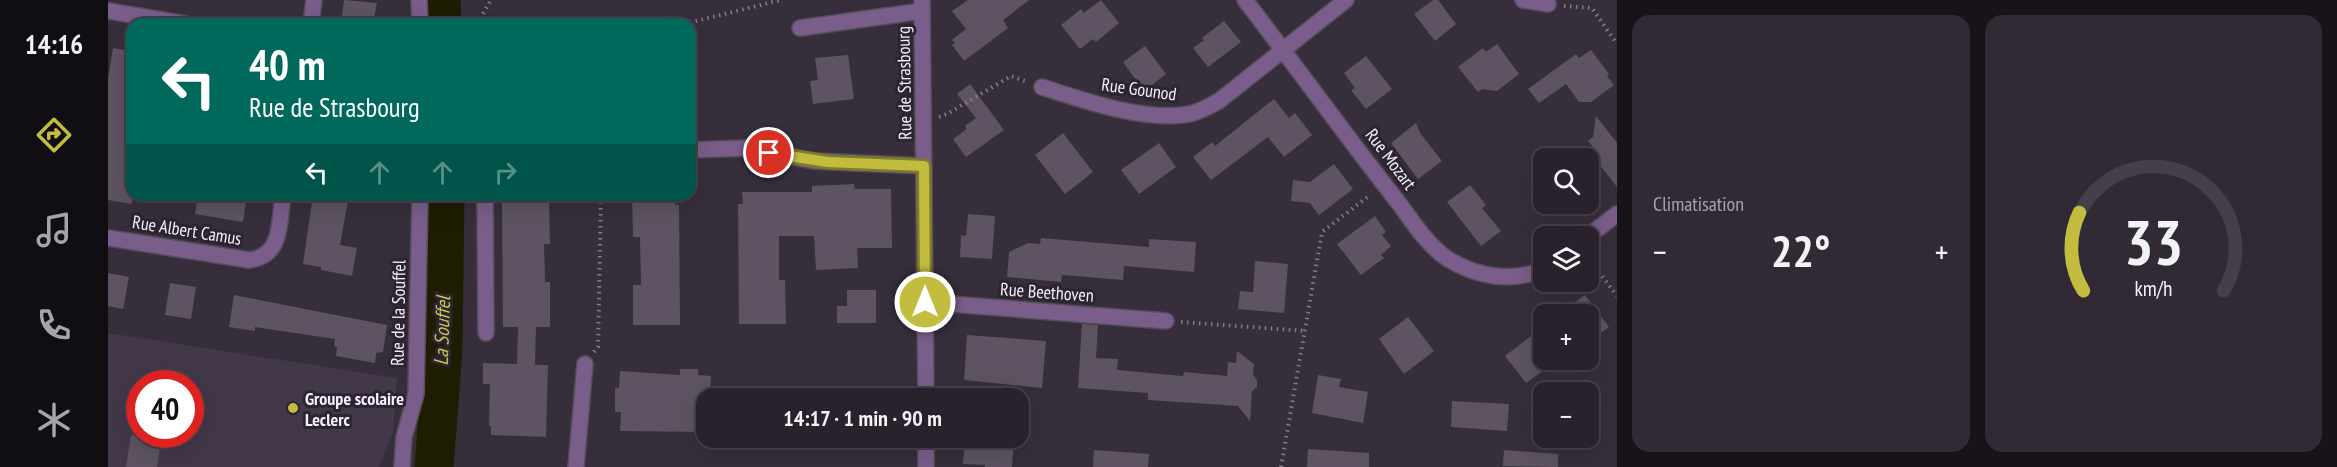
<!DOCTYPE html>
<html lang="fr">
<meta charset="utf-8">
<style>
:root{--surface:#29222d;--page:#312a35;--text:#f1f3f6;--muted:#a5a4aa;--line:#453f49;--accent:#c2bd3f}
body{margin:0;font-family:"PT Sans Narrow",sans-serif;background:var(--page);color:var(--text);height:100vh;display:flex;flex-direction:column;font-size:22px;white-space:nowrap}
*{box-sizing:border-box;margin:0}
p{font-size:20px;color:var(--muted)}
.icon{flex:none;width:33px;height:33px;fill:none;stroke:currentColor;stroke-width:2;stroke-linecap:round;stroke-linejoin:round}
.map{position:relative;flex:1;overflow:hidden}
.side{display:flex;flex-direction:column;gap:15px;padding:15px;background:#171319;width:720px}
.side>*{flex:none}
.guide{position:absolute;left:18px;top:18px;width:570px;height:183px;border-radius:18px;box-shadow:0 6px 24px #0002,0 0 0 2px var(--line);background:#00695c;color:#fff;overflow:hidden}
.fabs{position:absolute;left:1425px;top:148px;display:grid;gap:12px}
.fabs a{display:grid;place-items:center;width:66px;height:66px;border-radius:12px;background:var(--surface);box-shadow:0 6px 24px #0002,0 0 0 2px var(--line);font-size:30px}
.speed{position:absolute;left:18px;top:370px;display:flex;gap:12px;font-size:30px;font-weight:700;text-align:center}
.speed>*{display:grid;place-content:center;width:78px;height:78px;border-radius:50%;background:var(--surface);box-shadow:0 6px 24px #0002,0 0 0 2px var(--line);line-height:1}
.speed .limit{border:9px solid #d22;background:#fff;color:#111}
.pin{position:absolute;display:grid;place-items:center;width:51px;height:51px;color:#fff;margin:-26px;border:3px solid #fff;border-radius:50%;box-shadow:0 2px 6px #0007}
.me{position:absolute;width:66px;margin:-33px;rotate:0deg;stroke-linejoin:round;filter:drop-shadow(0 0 4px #0008)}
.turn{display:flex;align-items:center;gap:21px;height:126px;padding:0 24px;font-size:27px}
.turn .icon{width:78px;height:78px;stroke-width:2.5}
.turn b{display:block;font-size:42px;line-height:51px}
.lanes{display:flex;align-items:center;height:57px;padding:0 24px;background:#0003;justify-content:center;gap:30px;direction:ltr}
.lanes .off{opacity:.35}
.big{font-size:45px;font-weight:800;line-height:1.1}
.side .tile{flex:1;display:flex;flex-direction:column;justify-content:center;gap:9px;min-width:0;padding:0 21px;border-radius:18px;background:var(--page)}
.side .dial{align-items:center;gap:0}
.dial svg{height:156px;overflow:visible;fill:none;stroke:var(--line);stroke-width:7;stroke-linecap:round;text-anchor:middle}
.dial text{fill:var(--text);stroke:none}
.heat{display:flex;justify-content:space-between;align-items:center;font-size:33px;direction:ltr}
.side .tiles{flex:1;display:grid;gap:15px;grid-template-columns:repeat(2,1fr)}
.trip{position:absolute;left:588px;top:388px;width:333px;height:60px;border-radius:18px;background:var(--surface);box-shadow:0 6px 24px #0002,0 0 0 2px var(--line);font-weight:800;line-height:60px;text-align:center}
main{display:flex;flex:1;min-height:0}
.tab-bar{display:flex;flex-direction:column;width:108px;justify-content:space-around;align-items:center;background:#100e12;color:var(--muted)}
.tab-bar .icon{width:42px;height:42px}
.tab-bar .selected{color:var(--accent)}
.tab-bar b{font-size:27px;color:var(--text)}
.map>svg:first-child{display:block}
.built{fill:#43374a;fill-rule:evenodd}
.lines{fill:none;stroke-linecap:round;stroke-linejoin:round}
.river{stroke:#1e1d02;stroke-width:39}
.building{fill:#5d5362}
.minor-casing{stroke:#564d5a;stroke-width:18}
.path{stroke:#847c89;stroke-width:4;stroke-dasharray:1.5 4.5;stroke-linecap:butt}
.minor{stroke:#7a5d8a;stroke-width:15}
.route-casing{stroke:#7e7b29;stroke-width:15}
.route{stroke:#c2bd3f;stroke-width:10}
.poi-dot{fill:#c2bd3f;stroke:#2d2432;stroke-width:2}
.labels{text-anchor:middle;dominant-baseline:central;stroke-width:6;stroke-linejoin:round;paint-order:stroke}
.street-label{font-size:18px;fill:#f6f0fa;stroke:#2d2432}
.poi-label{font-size:18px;font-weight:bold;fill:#f6f0fa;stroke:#2d2432;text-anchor:start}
.water-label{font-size:20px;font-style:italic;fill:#cac64e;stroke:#2d2432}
</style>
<main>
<nav class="tab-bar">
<b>14:16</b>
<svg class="icon selected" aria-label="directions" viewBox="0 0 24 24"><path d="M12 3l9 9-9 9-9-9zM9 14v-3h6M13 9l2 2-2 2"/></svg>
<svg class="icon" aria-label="music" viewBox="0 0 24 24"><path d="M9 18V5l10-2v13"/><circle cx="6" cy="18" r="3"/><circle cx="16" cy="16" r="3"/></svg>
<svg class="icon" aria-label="phone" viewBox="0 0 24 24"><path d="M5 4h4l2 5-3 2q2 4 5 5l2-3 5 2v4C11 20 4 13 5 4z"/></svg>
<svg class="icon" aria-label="climate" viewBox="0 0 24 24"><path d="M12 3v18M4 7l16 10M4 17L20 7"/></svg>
</nav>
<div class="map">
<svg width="1509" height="467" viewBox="0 0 1509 467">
<rect width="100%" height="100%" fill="#372e3c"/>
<path class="built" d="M0,333L289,378L285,432L271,467H0ZM32,384H82V435H32Z"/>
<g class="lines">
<g class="river">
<path d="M333,0L334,24"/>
<path d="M326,467L335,350L337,195"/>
</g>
</g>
<g class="building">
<path d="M236,0L269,3L265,24H233Z"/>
<path d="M860,0H921L895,20L900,28L856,61L844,45L847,43L844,40L858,29L844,11Z"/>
<path d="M993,0L1011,23L988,42L985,39L972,49L953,25L973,9L976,13Z"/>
<path d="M1325,0H1330L1348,24L1327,41L1306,14Z"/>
<path d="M1116,21L1133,42L1100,67L1085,48L1096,40L1094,38Z"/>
<path d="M1389,44L1411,74L1389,91L1374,89L1370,92L1350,67L1375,48L1378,52Z"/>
<path d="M1037,46L1058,74L1036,91L1015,62Z"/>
<path d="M5,48L24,51V204L0,200V79Z"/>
<path d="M1483,50L1501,74L1499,76L1506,85L1483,102H1471L1458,84L1431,103L1420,89L1468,54L1471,58Z"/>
<path d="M740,55L746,99L705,104L702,81L710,80L707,58Z"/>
<path d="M1258,56L1284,89L1258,109L1243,90L1247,88L1236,73Z"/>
<path d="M862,84L896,130L858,157L845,139L859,129L857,126L868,118L849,94Z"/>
<path d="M1166,99L1181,118L1187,113L1204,135L1176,157L1160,137L1103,180L1085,157L1104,142L1107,146Z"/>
<path d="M1488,116L1509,143V187L1484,155L1488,151L1480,141L1485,137Z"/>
<path d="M1308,123L1312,133L1334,161L1310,179L1283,143Z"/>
<path d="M955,133L985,172L957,194L927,155Z"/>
<path d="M1051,143L1068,167L1031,194L1013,170Z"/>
<path d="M1226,164L1245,189L1211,215L1202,203L1183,201L1185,180L1202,182Z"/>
<path d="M746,184L747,189H783L784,248H749L750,268L708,270L706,236H671V280H677L678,324H631L630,204H635L634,192H704V186Z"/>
<path d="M1362,185L1378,205L1374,208L1393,231L1373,246L1339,202Z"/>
<path d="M90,195H139L135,222L87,214Z"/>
<path d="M205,195H241L232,245L249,248L244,276L213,270V267L195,264Z"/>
<path d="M524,195H567V205H571L572,325H525V285H533L532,237H525Z"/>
<path d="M394,202H441L442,244H436L437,282H442V327H428L427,365H440L438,437L383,435V426H381L382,384H375V363L409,364L410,327H395Z"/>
<path d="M860,214L887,216L884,259L852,257L853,235L858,236Z"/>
<path d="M1267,216L1278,232L1274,235L1283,246L1273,255L1276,258L1253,275L1229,244Z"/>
<path d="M933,238L1041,247V239L1088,242L1086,272L1016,266L1015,280L954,275L953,282L899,277L901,252L920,243L932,244Z"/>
<path d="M1147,261L1180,264L1176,313L1130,309L1132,291L1145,292Z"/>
<path d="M0,273L21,277L15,309L0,306Z"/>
<path d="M62,283L88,287L83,319L57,315Z"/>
<path d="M739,290H768V323H729V306H739Z"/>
<path d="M126,295L279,325L275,352L268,353L267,363L228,356L229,347L226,346L227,339L147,327V331L121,327Z"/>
<path d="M1477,295L1501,327L1480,342V315H1449Z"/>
<path d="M1300,317L1326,351L1296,374L1271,339Z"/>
<path d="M974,324L990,325L988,358L1010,359L1009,370L1075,376L1076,372L1119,376L1120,362L1128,363L1129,351L1146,364L1145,375L1149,380V387L1144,391L1142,421L1130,406L1040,400V393L970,388Z"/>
<path d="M1436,326V370L1418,383L1397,356Z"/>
<path d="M859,335L938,341L934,388L856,380Z"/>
<path d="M572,369H590V375L603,376L602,399H598V432L512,431L513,412H507V388H511L512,371L572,375Z"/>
<path d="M1210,375L1233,379L1231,387L1260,392L1255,423L1204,413Z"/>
<path d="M1344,401L1401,404L1399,431L1343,427Z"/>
<path d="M23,435H54L49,467H18Z"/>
<path d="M857,438H906L904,467H877V465L855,464Z"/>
<path d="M1200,449L1261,453V467H1199Z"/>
<path d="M986,450L1041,454L1040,467H985Z"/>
<path d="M1396,450L1450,454V467L1395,466Z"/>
</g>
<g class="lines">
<g class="minor-casing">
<g id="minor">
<path d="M311,0L312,24"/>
<path d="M814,0L818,399"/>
<path d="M1137,0C1187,65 1235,132 1286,197C1302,217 1318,245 1340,259C1369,277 1404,283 1436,269"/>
<path d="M1415,0L1440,4"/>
<path d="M0,11L78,24"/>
<path d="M203,24L206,0"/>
<path d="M692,28L814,11"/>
<path d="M934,87C977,101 1037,122 1081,114C1092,112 1101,106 1111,101L1238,0"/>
<path d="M582,150L639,148L706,161L816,166"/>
<path d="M377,195L378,333"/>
<path d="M1479,237L1509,214"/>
<path d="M0,238L141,260C175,256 171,222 175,195"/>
<path d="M817,302L1058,321"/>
<path d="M818,438V467"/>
<path d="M294,467L296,437L308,394L312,195"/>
<path d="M468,467L477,364"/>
</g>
</g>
<g class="path">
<path d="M1456,6L1484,8L1509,44"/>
<path d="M369,24L383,0"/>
<path d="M576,24L673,0"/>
<path d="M831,117L839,114L903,76L920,82"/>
<path d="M1480,257L1509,296"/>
<path d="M1073,322L1198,331"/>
<path d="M486,352L490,347L493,195"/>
<path d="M1173,467L1214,232L1262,195"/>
</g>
<use href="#minor" class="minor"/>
</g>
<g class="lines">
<g class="route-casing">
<path id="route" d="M661,153L720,162L816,166L817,302"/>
</g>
<use href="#route" class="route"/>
</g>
<circle class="poi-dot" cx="185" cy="408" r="6"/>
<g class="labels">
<g class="street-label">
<text transform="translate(796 83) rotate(-91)">Rue de Strasbourg</text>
<text transform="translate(1031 89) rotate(8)">Rue Gounod</text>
<text transform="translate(1283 159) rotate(53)">Rue Mozart</text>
<text transform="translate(79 230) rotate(9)">Rue Albert Camus</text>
<text transform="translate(939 292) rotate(4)">Rue Beethoven</text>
<text transform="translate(290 313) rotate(-89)">Rue de la Souffel</text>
</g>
<g class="poi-label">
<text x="197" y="398">Groupe scolaire<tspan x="197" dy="21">Leclerc</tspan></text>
</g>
<g class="water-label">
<text transform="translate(334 331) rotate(-88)">La Souffel</text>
</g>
</g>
</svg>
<div class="fabs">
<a><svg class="icon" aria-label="search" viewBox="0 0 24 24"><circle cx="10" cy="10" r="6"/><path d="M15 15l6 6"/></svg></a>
<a><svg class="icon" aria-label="layers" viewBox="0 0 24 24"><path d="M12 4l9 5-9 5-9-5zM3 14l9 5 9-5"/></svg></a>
<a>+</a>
<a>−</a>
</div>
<div class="speed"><div class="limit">40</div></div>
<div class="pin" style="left:661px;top:153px;background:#d93025"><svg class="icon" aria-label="arrive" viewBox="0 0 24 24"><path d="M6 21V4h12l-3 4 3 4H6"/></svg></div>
<svg class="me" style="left:817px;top:302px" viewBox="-20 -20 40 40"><circle r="17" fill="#c2bd3f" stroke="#fff" stroke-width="3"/><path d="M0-11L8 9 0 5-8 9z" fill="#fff"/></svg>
<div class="trip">14:17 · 1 min · 90 m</div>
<div class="guide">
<div class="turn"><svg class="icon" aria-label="left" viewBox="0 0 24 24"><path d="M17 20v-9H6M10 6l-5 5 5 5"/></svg><div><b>40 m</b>Rue de Strasbourg</div></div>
<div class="lanes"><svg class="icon" aria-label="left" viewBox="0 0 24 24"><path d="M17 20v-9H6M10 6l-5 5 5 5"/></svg><svg class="icon off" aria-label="ahead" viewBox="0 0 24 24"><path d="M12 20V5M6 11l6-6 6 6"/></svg><svg class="icon off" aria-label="ahead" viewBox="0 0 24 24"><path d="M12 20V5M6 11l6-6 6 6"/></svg><svg class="icon off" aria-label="right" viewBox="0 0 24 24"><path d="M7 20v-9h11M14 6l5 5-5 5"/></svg></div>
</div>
</div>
<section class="side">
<div class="tiles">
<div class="tile"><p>Climatisation</p>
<div class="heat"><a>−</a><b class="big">22°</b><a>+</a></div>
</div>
<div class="tile dial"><svg viewBox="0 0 100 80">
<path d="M14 69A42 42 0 1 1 86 69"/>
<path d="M14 69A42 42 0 0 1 12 29" stroke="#c2bd3f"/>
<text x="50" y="56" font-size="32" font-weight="700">33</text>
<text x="50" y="72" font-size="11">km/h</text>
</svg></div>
</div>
</section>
</main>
